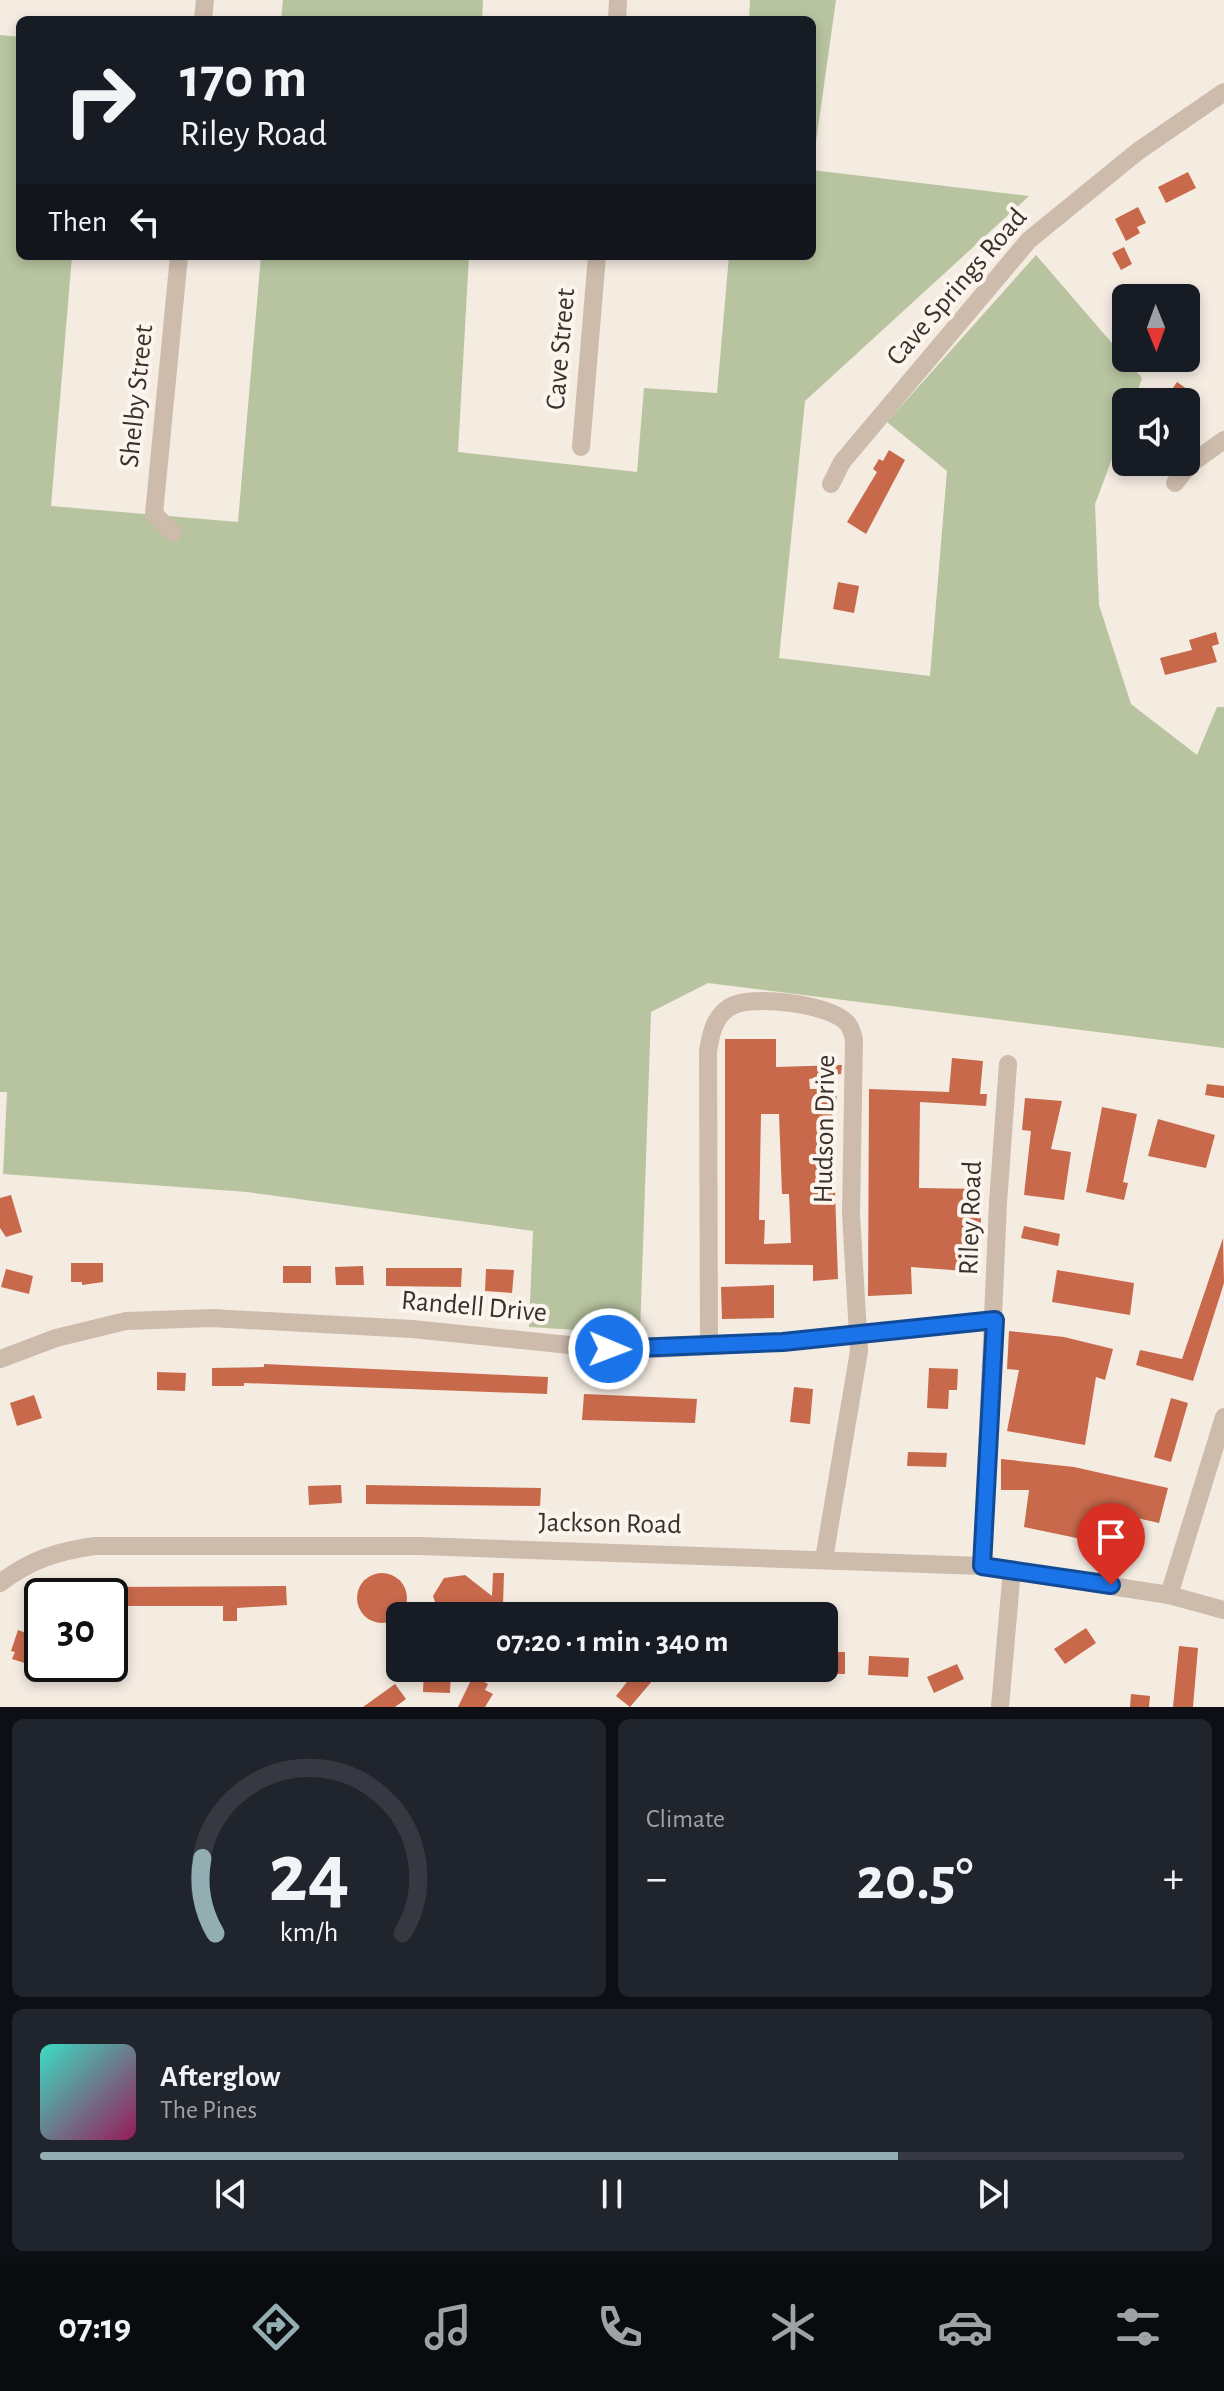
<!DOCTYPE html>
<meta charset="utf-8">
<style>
:root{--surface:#171b24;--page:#20242c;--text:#f1f3f6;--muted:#9ea1a6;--line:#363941;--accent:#92aeb2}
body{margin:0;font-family:"Alegreya Sans",sans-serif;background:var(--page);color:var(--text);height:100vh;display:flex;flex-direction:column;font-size:30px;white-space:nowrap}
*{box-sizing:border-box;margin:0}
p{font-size:26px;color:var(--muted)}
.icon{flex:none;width:44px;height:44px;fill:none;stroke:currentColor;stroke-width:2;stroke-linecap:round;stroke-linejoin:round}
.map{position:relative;height:1707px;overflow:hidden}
.sheet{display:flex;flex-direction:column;gap:12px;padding:12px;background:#0d0f14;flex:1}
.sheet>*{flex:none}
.guide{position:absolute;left:16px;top:16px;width:800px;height:244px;border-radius:12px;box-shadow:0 4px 12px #0003;background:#171b24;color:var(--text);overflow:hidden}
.needle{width:52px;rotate:179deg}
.controls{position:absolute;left:1112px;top:284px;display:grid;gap:16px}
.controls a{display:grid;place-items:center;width:88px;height:88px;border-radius:12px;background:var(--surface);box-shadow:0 4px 12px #0003;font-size:40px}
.speed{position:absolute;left:24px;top:1578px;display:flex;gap:16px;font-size:40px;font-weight:700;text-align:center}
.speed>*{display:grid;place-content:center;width:104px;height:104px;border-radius:50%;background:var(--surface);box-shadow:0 4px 12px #0003;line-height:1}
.speed .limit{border:4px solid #111;border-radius:12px;background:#fff;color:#111}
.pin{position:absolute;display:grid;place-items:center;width:68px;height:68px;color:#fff;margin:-82px -34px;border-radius:50% 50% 50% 0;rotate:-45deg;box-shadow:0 0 8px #0007}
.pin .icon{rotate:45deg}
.me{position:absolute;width:88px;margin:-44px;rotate:91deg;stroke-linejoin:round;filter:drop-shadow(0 0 6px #0008)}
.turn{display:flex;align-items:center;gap:28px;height:168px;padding:0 32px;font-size:36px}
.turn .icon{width:104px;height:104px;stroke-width:2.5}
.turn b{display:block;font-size:56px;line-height:68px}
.then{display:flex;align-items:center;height:76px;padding:0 32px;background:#0003;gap:16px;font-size:30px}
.big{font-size:60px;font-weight:600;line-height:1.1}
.sheet .widget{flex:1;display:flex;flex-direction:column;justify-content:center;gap:12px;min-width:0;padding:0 28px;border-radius:12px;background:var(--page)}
.sheet .dial{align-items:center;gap:0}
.dial svg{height:208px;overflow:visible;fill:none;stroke:var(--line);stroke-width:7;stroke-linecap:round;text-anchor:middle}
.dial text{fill:var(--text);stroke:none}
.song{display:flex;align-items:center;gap:24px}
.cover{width:96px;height:96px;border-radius:12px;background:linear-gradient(135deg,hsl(170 70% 55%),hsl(330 70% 35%))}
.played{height:8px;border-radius:4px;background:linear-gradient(90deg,var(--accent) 75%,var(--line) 75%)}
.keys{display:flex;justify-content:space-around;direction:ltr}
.heat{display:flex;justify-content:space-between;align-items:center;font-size:44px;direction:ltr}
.sheet .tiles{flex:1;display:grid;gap:12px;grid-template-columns:1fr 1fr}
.widget:last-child{grid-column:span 2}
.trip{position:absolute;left:386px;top:1602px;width:452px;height:80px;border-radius:12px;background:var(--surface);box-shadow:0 4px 12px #0003;font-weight:600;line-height:80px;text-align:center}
.menu{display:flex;height:128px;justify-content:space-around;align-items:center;background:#090b0e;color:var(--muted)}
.menu .icon{width:56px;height:56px}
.menu .selected{color:var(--accent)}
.menu b{font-size:36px;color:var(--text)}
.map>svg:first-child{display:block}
.green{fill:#b8c4a0}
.building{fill:#c8694b;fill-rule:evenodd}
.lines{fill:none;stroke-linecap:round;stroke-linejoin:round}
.street{stroke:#cdbbac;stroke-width:18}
.route-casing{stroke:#114b97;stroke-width:20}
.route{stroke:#1a73e8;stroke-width:14}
.labels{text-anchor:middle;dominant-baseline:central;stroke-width:8;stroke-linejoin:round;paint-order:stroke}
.street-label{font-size:28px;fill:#3b302b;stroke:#fbf5ee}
</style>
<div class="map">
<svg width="1224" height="1707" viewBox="0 0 1224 1707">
<rect width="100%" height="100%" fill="#f4ebe1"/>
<g class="green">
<path d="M283,0H483L482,20H281Z"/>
<path d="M750,0H836L812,170L1029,196L805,401L779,658L930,676L947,471L887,422L1036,255L1142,378L1134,402H1126V422L1095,504L1099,605L1131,704L1197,755L1217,707H1224V1048L708,983L651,1012L640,1334L529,1327L533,1231L247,1192L3,1174L7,1092H0V35L20,37V256H72L51,506L238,522L261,256H469L458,452L637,472L644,388L717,393L729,256H812V20H749Z"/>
</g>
<g class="building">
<path d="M1188,172L1196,188L1166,203L1158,187Z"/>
<path d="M1138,207L1146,223L1137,227L1140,233L1126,241L1115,219Z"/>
<path d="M1124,247L1132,264L1121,270L1112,253Z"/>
<path d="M1177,382L1194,394L1188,402H1163Z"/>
<path d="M889,450L905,460L866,534L847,522L877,472L873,469L879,459L883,461Z"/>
<path d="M838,582L859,586L854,613L833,609Z"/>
<path d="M1216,632L1219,644L1212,646L1217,662L1165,675L1160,658L1192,650L1189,640Z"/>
<path d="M725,1039H776V1067L842,1065L841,1074L809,1079L810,1089H836L837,1104H832L838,1279L813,1281V1265L725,1264ZM761,1114H779L782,1194H789L791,1243L764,1244L765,1220H759Z"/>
<path d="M952,1058L983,1061L980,1094H987L986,1106L920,1102L919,1188L982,1189L979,1272L911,1267L912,1294L868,1296L869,1089L949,1092Z"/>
<path d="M1207,1084L1224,1086V1098L1205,1095Z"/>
<path d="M1025,1098L1062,1101L1051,1149L1071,1152L1064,1200L1024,1195L1031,1131L1022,1130Z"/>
<path d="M1102,1107L1137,1114L1123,1182L1128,1183L1124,1200L1086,1192Z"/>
<path d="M1158,1119L1215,1135L1206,1168L1148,1156Z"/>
<path d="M11,1195L22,1232L6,1237L0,1228V1198Z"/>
<path d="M1024,1226L1060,1234L1058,1246L1021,1238Z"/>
<path d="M1223,1238L1224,1283L1193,1381L1136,1365L1140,1350L1182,1359Z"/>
<path d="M71,1263H103V1282L82,1285V1282H71Z"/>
<rect x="283" y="1266" width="28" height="17"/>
<path d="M363,1266L364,1285H336L335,1267Z"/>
<path d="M386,1268H462L461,1287L386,1286Z"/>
<path d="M6,1269L33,1276L29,1294L1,1287Z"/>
<path d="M486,1269L514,1270L512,1293L485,1291Z"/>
<path d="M1057,1270L1134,1283L1130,1315L1052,1302Z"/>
<path d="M774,1285V1318L722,1319L721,1287Z"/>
<path d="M1009,1331L1064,1337L1113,1349L1105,1380L1096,1377L1085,1445L1007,1431L1019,1370L1007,1369Z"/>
<path d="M264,1364L548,1377L547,1394L244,1383V1386H212V1368L264,1367Z"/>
<path d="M929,1368L958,1369L957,1390H949L948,1409L927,1408Z"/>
<path d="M157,1372L186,1373L185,1391L157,1390Z"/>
<path d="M794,1387L813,1389L810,1424L790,1422Z"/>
<path d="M584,1394L697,1399L695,1423L582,1420Z"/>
<path d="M34,1395L42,1418L17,1426L10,1403Z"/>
<path d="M1171,1398L1188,1403L1171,1462L1154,1457Z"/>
<path d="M908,1452L947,1453L946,1467L907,1466Z"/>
<path d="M1001,1459L1074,1467L1168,1488L1159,1523L1137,1518L1129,1549L1024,1527L1029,1490H1001Z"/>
<path d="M341,1485L342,1503L309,1505L308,1486Z"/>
<path d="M366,1485L541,1488L540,1506L366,1504Z"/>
<path d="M493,1573H504L503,1606L510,1612L440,1616L433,1596L444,1578L465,1575L492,1596Z"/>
<circle cx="382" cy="1598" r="25"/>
<path d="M286,1586L287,1605L237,1608V1621H223V1606H110V1587Z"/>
<path d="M1086,1628L1096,1643L1065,1664L1054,1649Z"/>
<path d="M18,1630L40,1638L31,1665L12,1659L15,1652L11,1651Z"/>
<path d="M1179,1646L1198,1648L1193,1707H1173Z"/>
<rect x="824" y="1652" width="21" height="22"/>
<path d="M869,1656L909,1658L908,1677L868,1675Z"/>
<path d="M957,1664L964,1679L934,1693L927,1677Z"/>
<path d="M638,1668L653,1680L630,1707L616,1696Z"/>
<path d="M424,1669L451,1671L450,1693L423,1692Z"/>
<path d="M473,1676L488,1684L485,1690L493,1694L485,1707H458Z"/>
<path d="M395,1684L406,1699L395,1707H363Z"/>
<path d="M1131,1694L1150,1696L1149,1707H1130Z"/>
</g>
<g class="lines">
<g class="street">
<path d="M203,20L205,0"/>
<path d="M617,20L618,0"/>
<path d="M581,447L597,256"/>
<path d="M1175,483L1189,465L1224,440"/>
<path d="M831,484L842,462L1029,240L1137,152L1224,92"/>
<path d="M173,533L154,514L179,256"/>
<path d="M709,1346L708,1051C711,1033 714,1017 730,1007C751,994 829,1004 846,1022C851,1026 852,1033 854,1039L851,1214L859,1351L824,1559"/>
<path d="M0,1359L56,1338L126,1321L212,1318L412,1329L609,1349H656L783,1342L995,1320"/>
<path d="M982,1566L998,1203L1008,1064"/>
<path d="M0,1583C30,1560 58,1551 95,1546H420L982,1566L1169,1595L1224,1610"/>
<path d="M1169,1595L1224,1417"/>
<path d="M1000,1707L1012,1569"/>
</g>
</g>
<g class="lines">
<g class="route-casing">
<path id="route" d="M609,1349L783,1342L995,1320L982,1566L1111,1585"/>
</g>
<use href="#route" class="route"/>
</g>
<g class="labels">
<g class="street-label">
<text transform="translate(957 287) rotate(-49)">Cave Springs Road</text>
<text transform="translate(561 349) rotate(-85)">Cave Street</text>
<text transform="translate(137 396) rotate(-84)">Shelby Street</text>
<text transform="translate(825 1129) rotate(-89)">Hudson Drive</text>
<text transform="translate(971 1218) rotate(-88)">Riley Road</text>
<text transform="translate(474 1307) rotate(5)">Randell Drive</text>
<text transform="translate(610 1524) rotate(1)">Jackson Road</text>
</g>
</g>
</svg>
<div class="controls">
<a><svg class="needle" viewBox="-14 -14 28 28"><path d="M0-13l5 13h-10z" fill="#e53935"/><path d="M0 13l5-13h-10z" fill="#9ea1a6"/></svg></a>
<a><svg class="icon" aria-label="sound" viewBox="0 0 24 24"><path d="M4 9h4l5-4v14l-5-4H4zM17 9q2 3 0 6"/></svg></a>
</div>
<div class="speed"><div class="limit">30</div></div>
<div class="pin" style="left:1111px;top:1585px;background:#d93025"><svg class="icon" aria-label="arrive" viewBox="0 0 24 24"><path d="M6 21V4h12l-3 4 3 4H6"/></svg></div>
<svg class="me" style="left:609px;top:1349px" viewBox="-20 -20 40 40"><circle r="17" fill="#1a73e8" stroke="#fff" stroke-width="3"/><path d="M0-11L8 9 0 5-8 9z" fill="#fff"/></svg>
<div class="trip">07:20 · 1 min · 340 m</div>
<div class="guide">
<div class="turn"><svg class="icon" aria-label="right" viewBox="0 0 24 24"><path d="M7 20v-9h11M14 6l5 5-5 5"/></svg><div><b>170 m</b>Riley Road</div></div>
<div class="then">Then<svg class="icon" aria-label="left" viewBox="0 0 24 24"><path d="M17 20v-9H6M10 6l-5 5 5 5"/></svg></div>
</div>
</div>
<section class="sheet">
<div class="tiles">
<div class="widget dial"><svg viewBox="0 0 100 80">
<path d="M14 69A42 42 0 1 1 86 69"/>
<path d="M14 69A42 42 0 0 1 9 40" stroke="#92aeb2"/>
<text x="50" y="56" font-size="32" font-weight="700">24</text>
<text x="50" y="72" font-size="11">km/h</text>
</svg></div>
<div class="widget"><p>Climate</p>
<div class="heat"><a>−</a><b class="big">20.5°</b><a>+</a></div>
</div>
<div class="widget">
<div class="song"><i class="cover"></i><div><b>Afterglow</b><p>The Pines</p></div></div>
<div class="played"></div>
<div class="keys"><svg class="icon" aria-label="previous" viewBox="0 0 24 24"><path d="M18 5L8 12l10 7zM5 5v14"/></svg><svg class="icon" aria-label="pause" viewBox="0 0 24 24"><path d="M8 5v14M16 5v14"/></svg><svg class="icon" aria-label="next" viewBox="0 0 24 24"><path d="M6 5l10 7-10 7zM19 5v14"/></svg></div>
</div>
</div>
</section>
<nav class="menu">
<b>07:19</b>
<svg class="icon selected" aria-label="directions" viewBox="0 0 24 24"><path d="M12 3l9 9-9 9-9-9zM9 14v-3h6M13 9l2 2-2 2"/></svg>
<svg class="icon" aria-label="music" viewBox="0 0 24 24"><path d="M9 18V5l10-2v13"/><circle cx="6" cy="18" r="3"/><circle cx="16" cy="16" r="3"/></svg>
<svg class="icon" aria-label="phone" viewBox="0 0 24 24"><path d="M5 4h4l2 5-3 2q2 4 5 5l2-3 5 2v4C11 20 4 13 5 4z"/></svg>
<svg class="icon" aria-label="climate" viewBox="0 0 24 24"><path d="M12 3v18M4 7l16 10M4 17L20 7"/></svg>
<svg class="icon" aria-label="car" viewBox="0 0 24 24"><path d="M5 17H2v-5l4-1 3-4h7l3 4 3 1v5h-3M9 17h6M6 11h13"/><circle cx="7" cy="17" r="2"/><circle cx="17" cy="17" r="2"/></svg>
<svg class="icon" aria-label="filters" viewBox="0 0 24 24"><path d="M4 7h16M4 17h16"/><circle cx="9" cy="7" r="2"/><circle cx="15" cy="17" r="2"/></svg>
</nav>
